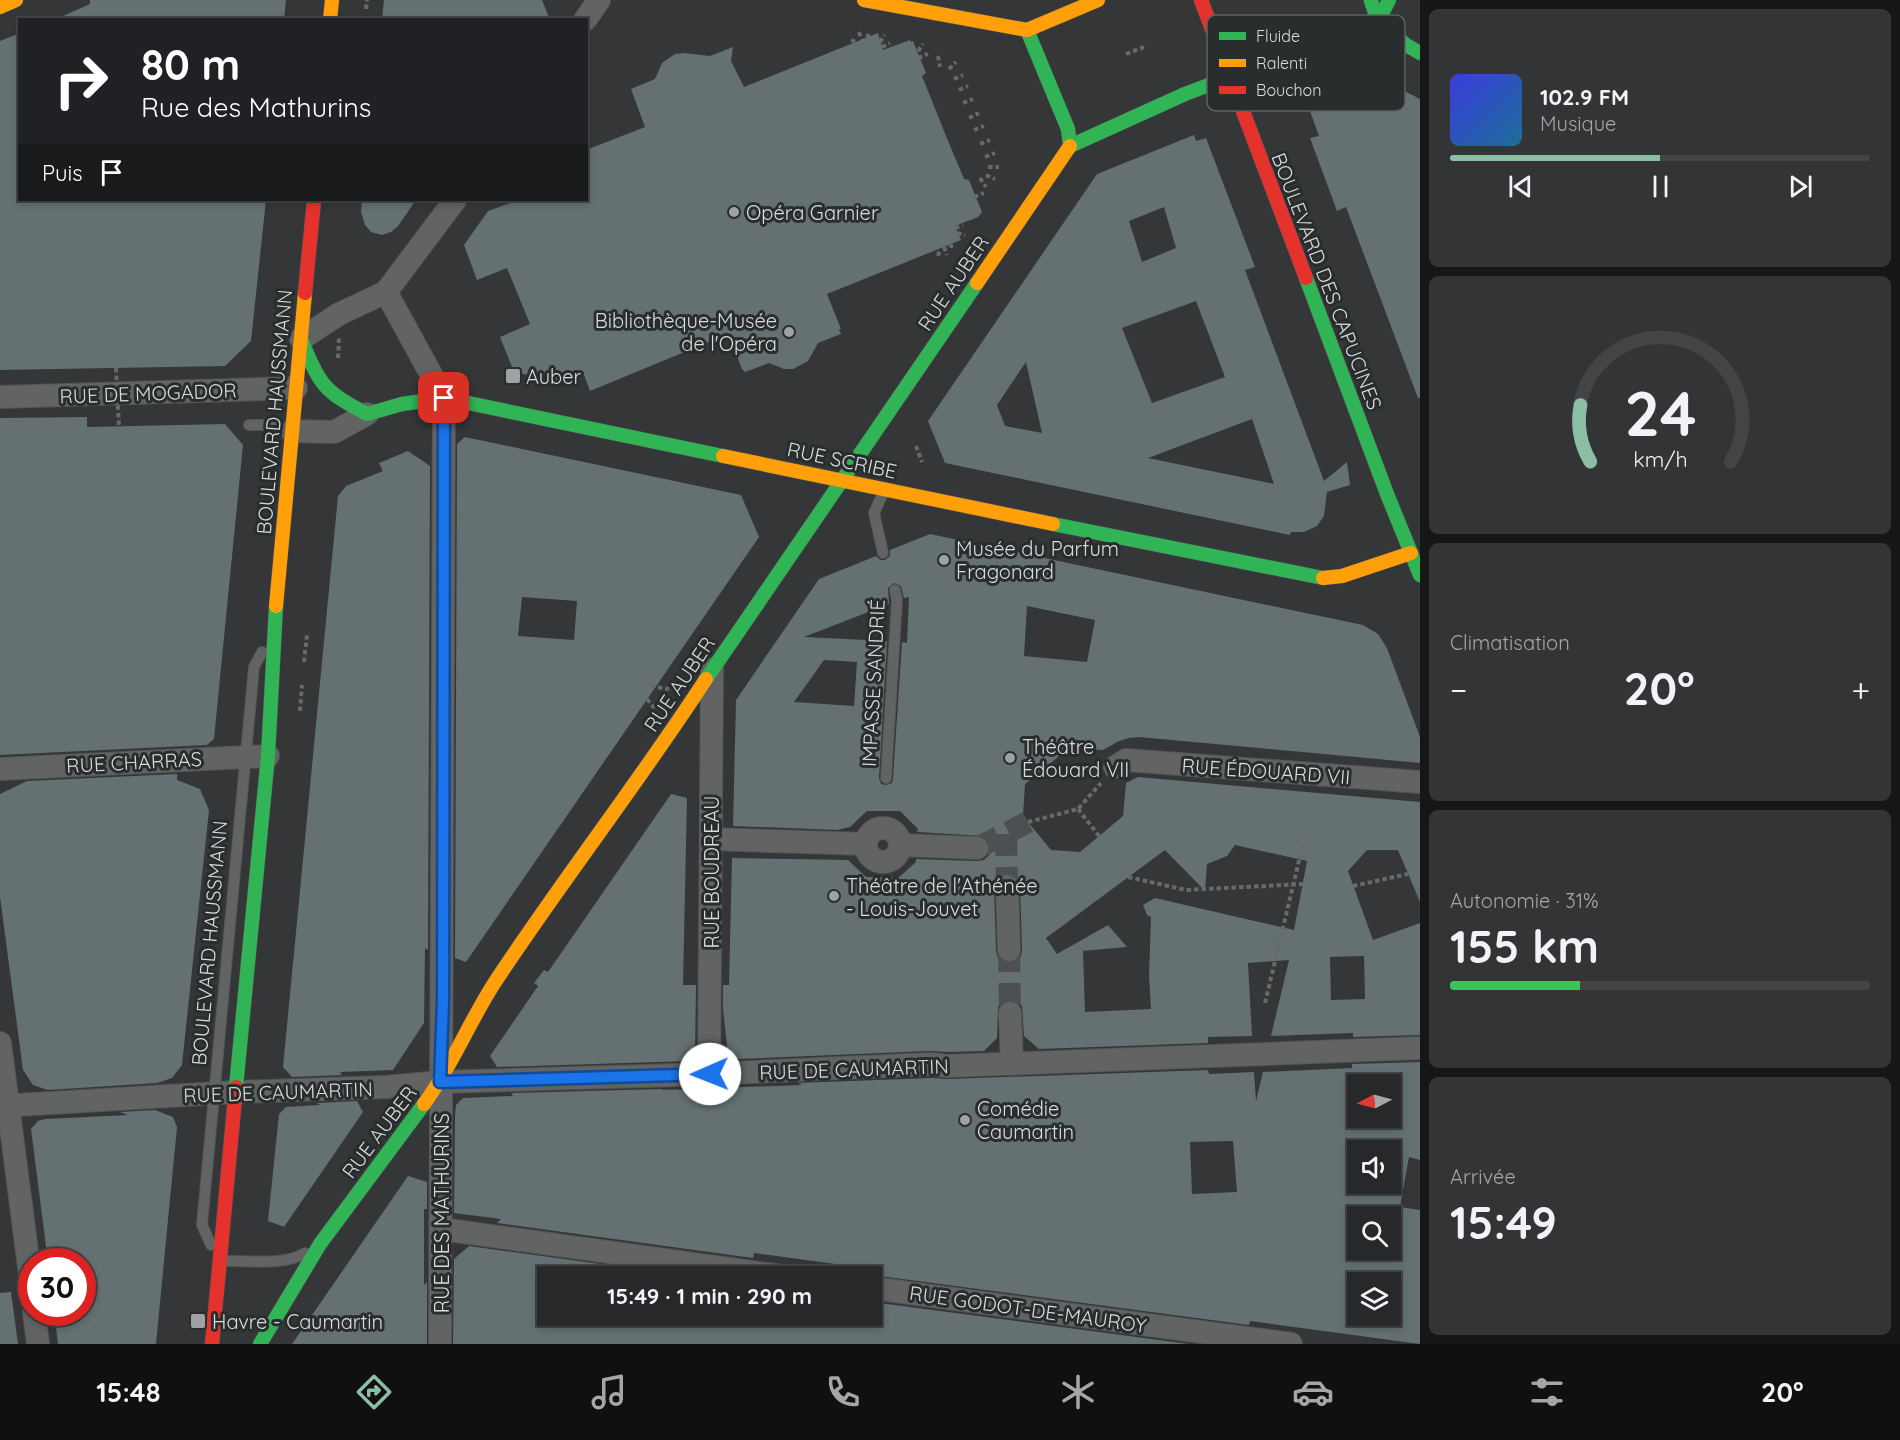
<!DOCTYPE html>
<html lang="fr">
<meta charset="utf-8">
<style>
:root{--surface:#272829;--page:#333435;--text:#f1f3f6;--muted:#a4a6a8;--line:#434446;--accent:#8abfa5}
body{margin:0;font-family:Quicksand,sans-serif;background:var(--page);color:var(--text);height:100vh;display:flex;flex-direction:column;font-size:22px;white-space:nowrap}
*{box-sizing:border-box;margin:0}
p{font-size:20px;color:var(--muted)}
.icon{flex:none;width:33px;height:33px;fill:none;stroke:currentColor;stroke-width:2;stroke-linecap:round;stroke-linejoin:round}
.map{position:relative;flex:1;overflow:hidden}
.details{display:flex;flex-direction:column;gap:9px;padding:9px;background:#151617;width:480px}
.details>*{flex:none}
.top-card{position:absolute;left:18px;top:18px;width:570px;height:183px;border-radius:0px;box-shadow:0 3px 9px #0003,0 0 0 2px var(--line);background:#202124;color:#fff;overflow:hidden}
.needle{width:39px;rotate:264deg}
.controls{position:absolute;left:1347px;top:1074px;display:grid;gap:12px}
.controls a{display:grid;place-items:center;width:54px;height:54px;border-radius:0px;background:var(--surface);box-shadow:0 3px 9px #0003,0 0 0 2px var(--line);font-size:30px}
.speed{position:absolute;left:18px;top:1248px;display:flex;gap:12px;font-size:30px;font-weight:700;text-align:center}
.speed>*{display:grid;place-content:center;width:78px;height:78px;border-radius:50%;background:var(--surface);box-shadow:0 3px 9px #0003,0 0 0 2px var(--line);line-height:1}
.speed .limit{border:9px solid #d22;background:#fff;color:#111}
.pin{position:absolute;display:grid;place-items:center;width:51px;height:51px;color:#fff;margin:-26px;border-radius:12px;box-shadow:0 3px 9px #0006}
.me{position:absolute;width:66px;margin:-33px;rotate:269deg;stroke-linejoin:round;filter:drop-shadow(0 0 4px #0008)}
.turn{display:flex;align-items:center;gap:21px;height:126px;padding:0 24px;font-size:27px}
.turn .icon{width:78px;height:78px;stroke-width:2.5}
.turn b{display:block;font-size:42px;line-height:51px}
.then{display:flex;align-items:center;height:57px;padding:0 24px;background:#0003;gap:12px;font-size:22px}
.big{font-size:45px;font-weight:800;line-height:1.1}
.details .card{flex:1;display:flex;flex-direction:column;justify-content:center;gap:9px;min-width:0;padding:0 21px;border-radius:9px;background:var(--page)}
.details .dial{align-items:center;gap:0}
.dial svg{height:156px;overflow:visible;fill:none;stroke:var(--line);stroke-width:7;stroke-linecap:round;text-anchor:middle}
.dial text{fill:var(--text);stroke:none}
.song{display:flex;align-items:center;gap:18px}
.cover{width:72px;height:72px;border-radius:9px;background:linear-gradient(135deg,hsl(240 70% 55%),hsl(200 70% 35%))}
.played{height:6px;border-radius:3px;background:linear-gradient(90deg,var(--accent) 50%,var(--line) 50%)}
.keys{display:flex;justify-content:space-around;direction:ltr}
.heat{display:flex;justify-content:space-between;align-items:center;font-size:33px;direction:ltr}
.charge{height:9px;border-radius:4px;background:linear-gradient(90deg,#34c759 31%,var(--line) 0)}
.trip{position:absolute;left:537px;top:1266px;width:345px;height:60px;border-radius:0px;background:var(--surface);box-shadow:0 3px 9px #0003,0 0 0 2px var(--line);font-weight:800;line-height:60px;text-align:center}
.menu{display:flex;height:96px;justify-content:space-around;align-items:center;background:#101010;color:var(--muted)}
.menu .icon{width:42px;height:42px}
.menu .current{color:var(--accent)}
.menu b{font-size:27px;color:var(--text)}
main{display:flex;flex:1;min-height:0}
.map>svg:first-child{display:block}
.building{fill:#647072;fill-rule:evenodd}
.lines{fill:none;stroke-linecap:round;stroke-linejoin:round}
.street-tunnel{stroke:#4d4f50;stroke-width:22;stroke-dasharray:22 11;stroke-linecap:butt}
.lane-casing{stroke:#525454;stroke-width:12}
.street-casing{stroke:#525454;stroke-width:24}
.fast-casing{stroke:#525454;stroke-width:15}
.slow-casing{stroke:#525454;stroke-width:15}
.jam-casing{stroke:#525454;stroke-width:15}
.path{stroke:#686a6a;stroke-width:4;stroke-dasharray:4.5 3;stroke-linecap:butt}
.lane{stroke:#626464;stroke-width:10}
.street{stroke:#626464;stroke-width:22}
.fast{stroke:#30b455;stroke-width:14}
.slow{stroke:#ff9f0a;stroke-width:14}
.jam{stroke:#e5322d;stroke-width:14}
.path-bridge{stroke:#686a6a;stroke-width:4;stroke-dasharray:4.5 3;stroke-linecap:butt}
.route-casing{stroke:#114b97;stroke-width:15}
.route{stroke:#1a73e8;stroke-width:10}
.poi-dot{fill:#9fa2a2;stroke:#292d2e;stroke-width:2}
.labels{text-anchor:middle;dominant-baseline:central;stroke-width:6;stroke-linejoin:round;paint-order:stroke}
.poi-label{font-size:20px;fill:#d9dcdc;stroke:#292d2e;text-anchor:start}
.street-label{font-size:20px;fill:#d9dcdc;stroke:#292d2e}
.key{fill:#292d2e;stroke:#5e6262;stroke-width:1.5}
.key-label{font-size:16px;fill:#d9dcdc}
</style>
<main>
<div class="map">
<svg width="1420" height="1344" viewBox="0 0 1420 1344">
<rect width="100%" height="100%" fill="#343637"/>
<g class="building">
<path d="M90,0H286L284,20H54L90,4Z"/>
<path d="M384,0H542L550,20H382Z"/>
<path d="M20,33V200H266L251,341L225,366L0,370V41Z"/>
<path d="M878,33L883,50L910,40L911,42L913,41L926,73L922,76L946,136L964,179L969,180L982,212L978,217L955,226L961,240L827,294L841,329L839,330L841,334L818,343L808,361L793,369H784L769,363L745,372L742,369L728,334L590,391L583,372L579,374L578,372L557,381L514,372L500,337L530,324L507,268L477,280L464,245L488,211L518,200H586V150L645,127L631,89L655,79L662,63L675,54L684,53L710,56L733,47L731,61L744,87Z"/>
<path d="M1361,69L1420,99V398H1418L1346,207L1337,211L1310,138L1319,136L1303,92Z"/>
<path d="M1194,135L1196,141L1206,138L1255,267L1245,270L1324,481L1347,462L1350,485L1327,492L1324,516L1317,526L1304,532H1291L1290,535L945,463L928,421L1097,174ZM1164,207L1176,248L1142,262L1129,221ZM1196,301L1225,377L1152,403L1122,328ZM1026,362L1042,433L1005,426L997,405ZM1252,419L1274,484L1148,458Z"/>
<path d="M362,200H416L398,226L391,232L382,235L371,232L365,225L361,212Z"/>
<path d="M87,417V427L225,424L243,445L214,739L207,745L0,755V418Z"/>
<path d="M465,437L741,495L759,537L466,962L455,958L457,444ZM522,597L577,601L574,640L518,636Z"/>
<path d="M408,451L430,466L428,950L425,948L424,1023L393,1070L340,1072L342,1075L292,1077L283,1067L338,496L346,486L383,471L379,463Z"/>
<path d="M930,534L1363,625L1378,634L1387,648L1420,737V763L1139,737L1129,738L1119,741L1103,750L1069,748L1025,784L1023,816L1051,850L1080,852L1123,816L1126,783L1138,777L1420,802V902L1398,850H1367L1348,871L1373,940L1420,923V1035L1353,1037V1033L1271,1036L1289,960L1248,963L1252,1036L1208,1037V1043L1039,1049L1024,1036L1022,1006L1017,1001L1010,1000L1002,1002L998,1007L997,1038L984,1051L949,1052L930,1051L737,1059L728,1055L723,1008V985H729L732,858L848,860L866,877L898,878L916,862V859L976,861L984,860L989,855L990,848L989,842L984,836L917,832L918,829L900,811H867L850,827L837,830L733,826L736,700L819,579L876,556L880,560H885L890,556V550ZM894,583L901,586L904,598L909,597L907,643L902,642L893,778L892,783L886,785L881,784L879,778L887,641L804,637L889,604L888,588ZM1027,606L1095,620L1087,662L1024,656ZM824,660L857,662L854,706L794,702ZM1235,845L1307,861L1294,930L1155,898L1143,905L1147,915L1151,917L1149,976L1151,1009L1085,1012L1083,951L1127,947L1108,925L1057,954L1046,938L1165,850L1205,891L1207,864L1227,856ZM1007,873L1014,874L1018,878L1020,885L1022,950L1021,956L1017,961L1009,963L1002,962L998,958L996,951L994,886L995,880L999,875ZM1364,956L1365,999L1331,1000L1330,957Z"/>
<path d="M177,774V780L200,789L209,810L182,1065L172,1078L157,1083L48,1090L33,1085L23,1070L0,897V794L27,781Z"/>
<path d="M671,794L687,798L683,985H696L695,1056L690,1061L497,1067L490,1056L538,986L534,983L544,970L548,972Z"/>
<path d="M1420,1062V1160L1409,1157L1400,1207L1420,1210V1344L1250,1321L1249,1325L872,1275V1269L754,1253L753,1258L497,1223L501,1219L454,1213L455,1115L456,1105L463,1098L513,1096L511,1093L663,1089L661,1090L802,1085L798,1083L931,1078L949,1079L1208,1070L1209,1074L1254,1072L1256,1101L1263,1072L1352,1068V1064ZM1358,1084H1390V1118H1358ZM1233,1141L1237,1192L1192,1194L1190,1142ZM1358,1150H1390V1184H1358ZM1358,1216H1390V1250H1358ZM1358,1282H1390V1316H1358Z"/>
<path d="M357,1101L363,1112L284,1227L268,1221L279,1114L286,1107L320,1105L317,1103Z"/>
<path d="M155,1110L173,1117L177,1127L156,1344H58L54,1312H82V1262H48L31,1129L38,1121L45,1119L128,1115L120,1112Z"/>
<path d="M408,1176L427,1182V1209H424V1285L427,1282V1344H292Z"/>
<path d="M469,1246L687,1276H548V1316H872V1302L1189,1344H453L454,1259Z"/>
<path d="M11,1292L18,1344H0V1293Z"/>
</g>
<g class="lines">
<g class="street-tunnel">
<path d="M1006,834L1007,886"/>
<path d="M979,847L1028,822"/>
<path d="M1009,950L1010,1013"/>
</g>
<g class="lane-casing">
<g id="lane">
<path d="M249,425H268L290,431"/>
<path d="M883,553L874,513L884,491"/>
<path d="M886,778L897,600L895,590"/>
<path d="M211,1245L202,1225L254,667L262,652"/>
<path d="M223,1261C247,1260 285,1266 305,1253"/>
</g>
</g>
<g class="street-casing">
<g id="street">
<path d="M585,20L599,0"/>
<path d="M386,292L444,398L440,1344"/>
<path d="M301,339L339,314L386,292L455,200"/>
<path d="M0,397L296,388"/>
<path d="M292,431L334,432L367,414"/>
<path d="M1115,767L1126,760L1420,782"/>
<path d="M0,769L268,756"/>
<circle cx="883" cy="845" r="17"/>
<path d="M711,839L866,844"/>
<path d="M901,845L977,848"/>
<path d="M1007,886L1009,950"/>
<path d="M1010,1013L1012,1064"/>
<path d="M0,1043L32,1290"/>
<path d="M709,1074L712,669"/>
<path d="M0,1106L236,1092L386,1087L440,1082L709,1074L931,1064L948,1066L1420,1048"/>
<path d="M441,1229L782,1276"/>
<path d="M872,1288L1291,1344"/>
<path d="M34,1312L38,1344"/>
</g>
</g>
<g class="fast-casing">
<g id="fast">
<path d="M1371,1L1378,21L1406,45L1420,53"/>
<path d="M1027,30L1068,129L1070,146"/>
<path d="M1070,146L1185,94L1378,21L1389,0"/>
<path d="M1306,278L1387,494L1420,575"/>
<path d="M301,339C320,385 323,391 367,414L402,404L444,398L723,456"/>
<path d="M1053,524L1323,578"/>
<path d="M706,679L977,283"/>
<path d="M236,1087L268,756L276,606"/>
<path d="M260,1344L320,1244L424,1104"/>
</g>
</g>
<g class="slow-casing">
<g id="slow">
<path d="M864,0L1027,30"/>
<path d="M0,7L16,0"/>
<path d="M330,20L332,0"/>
<path d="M1027,30L1098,0"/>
<path d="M977,283L1070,146"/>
<path d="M723,456L1053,524"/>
<path d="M1323,578L1342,576L1411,553"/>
<path d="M276,606L305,293"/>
<path d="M424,1104C452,1066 469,1022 495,982C563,879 639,782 706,679"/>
</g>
</g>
<g class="jam-casing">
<g id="jam">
<path d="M1201,0L1306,278"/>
<path d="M305,293L314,200"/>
<path d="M212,1344L236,1087"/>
</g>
</g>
<g class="path">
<path d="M366,9L367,0"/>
<path d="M859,32L862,40"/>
<path d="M867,38L870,31"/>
<path d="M851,40L856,42"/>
<path d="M880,42L885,35"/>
<path d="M882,47L890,43"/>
<path d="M918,51L923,44"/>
<path d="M1126,54L1144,47"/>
<path d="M938,56L940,67"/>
<path d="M918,58L928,54"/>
<path d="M949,69L956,62"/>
<path d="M954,79L963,75"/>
<path d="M959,90L968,86"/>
<path d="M963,103L973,99"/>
<path d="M969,118L979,113"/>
<path d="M974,130L984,126"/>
<path d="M980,144L990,140"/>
<path d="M985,157L995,153"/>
<path d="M988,167H999"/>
<path d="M986,175L995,179"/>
<path d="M980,178L986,187"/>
<path d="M974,197L984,193"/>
<path d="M955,228L963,226"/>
<path d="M957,233L965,235"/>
<path d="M949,245L956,248"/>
<path d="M944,247L947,255"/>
<path d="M938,256L940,249"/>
<path d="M338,358L339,338"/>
<path d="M916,446L922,462"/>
<path d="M304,662L307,635"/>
<path d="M643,685L669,689"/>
<path d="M647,699L656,710"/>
<path d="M300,711L302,685"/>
<path d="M1078,809L1099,836"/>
<path d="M1028,822L1078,809L1101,783"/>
<path d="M1128,877L1186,890L1303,884"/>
<path d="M1353,886L1408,874"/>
<path d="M1265,1003L1303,844"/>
</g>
<use href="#lane" class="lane"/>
<use href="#street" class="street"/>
<use href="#fast" class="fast"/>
<use href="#slow" class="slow"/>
<use href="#jam" class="jam"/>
<path class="path-bridge" d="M116,368L119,427"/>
</g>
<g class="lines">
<g class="route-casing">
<path id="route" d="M444,398L443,1001L440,1082L710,1074"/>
</g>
<use href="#route" class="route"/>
</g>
<g class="poi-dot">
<circle cx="734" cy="212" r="6"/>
<circle cx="789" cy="332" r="6"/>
<rect x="505" y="368" width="16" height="16" rx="3"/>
<circle cx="944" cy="560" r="6"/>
<circle cx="1010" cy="758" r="6"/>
<circle cx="834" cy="896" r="6"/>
<circle cx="965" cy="1120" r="6"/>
<rect x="190" y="1313" width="16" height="16" rx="3"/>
</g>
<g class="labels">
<g class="poi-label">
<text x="746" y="212">Opéra Garnier</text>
<text x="777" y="320" text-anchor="end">Bibliothèque-Musée<tspan x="777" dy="23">de l'Opéra</tspan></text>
<text x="526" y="376">Auber</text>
<text x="956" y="548">Musée du Parfum<tspan x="956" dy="23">Fragonard</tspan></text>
<text x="1022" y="746">Théâtre<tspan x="1022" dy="23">Édouard VII</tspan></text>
<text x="846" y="885">Théâtre de l'Athénée<tspan x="846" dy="23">- Louis-Jouvet</tspan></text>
<text x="977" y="1108">Comédie<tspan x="977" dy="23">Caumartin</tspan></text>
<text x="212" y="1321">Havre - Caumartin</text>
</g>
<g class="street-label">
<text transform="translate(1327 281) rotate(69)">BOULEVARD DES CAPUCINES</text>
<text transform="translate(953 283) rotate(-56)">RUE AUBER</text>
<text transform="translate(148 393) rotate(-2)">RUE DE MOGADOR</text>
<text transform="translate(274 412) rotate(-85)">BOULEVARD HAUSSMANN</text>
<text transform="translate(842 460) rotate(12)">RUE SCRIBE</text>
<text transform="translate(873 683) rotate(-87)">IMPASSE SANDRIÉ</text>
<text transform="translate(679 684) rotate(-56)">RUE AUBER</text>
<text transform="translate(134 762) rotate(-3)">RUE CHARRAS</text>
<text transform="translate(1266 771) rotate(4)">RUE ÉDOUARD VII</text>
<text transform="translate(711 872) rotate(-90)">RUE BOUDREAU</text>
<text transform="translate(209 943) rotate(-85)">BOULEVARD HAUSSMANN</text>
<text transform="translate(854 1069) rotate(-2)">RUE DE CAUMARTIN</text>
<text transform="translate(278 1092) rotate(-2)">RUE DE CAUMARTIN</text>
<text transform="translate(379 1132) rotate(-53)">RUE AUBER</text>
<text transform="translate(441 1213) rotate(-90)">RUE DES MATHURINS</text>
<text transform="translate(1028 1309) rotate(8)">RUE GODOT-DE-MAUROY</text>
</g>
</g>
<rect x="1207" y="15" width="198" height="96" rx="9" class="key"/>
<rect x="1219" y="32" width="27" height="8" fill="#30b455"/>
<rect x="1219" y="59" width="27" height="8" fill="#ff9f0a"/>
<rect x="1219" y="86" width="27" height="8" fill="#e5322d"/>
<g class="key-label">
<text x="1256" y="42">Fluide</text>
<text x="1256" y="69">Ralenti</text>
<text x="1256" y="96">Bouchon</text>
</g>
</svg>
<div class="controls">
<a><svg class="needle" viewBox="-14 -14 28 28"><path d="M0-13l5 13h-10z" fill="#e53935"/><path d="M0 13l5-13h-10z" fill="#a4a6a8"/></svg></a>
<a><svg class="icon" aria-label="sound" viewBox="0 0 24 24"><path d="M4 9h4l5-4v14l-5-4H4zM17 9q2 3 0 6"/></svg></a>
<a><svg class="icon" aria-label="search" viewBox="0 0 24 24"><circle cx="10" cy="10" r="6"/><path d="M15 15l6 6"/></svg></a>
<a><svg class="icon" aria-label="layers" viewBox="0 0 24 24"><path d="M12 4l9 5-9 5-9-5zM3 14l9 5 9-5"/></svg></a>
</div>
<div class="speed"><div class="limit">30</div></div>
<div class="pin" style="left:444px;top:398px;background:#d93025"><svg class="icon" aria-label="arrive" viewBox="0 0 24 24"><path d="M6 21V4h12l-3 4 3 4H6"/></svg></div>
<svg class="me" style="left:710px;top:1074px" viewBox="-20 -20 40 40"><circle r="19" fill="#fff"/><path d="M0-13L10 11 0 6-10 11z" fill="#1a73e8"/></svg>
<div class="trip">15:49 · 1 min · 290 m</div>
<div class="top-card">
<div class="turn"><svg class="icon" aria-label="right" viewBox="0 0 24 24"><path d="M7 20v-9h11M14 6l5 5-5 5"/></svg><div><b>80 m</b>Rue des Mathurins</div></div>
<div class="then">Puis<svg class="icon" aria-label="arrive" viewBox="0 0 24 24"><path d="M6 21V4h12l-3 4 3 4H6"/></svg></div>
</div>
</div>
<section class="details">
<div class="card">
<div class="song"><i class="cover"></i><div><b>102.9 FM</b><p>Musique</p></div></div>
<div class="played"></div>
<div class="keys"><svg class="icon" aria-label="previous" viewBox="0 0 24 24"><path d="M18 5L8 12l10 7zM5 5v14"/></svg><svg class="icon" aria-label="pause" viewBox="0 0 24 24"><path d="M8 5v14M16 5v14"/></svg><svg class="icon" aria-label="next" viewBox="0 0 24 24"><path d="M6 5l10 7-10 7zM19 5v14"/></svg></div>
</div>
<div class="card dial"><svg viewBox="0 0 100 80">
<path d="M14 69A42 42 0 1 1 86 69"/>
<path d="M14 69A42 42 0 0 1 9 40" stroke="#8abfa5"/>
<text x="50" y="56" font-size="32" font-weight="700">24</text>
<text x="50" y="72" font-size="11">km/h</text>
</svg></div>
<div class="card"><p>Climatisation</p>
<div class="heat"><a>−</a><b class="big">20°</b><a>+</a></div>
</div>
<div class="card"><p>Autonomie · 31%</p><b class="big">155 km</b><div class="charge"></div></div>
<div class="card"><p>Arrivée</p><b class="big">15:49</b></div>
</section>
</main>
<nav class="menu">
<b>15:48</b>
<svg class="icon current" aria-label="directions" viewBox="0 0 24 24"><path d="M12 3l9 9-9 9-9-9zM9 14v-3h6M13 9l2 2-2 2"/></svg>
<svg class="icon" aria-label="music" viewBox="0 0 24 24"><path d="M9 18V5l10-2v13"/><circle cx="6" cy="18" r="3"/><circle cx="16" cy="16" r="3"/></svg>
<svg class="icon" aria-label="phone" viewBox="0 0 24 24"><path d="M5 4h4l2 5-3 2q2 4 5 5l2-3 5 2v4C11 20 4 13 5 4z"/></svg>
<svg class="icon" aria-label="climate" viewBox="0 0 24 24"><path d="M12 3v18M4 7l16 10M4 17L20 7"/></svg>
<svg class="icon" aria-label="car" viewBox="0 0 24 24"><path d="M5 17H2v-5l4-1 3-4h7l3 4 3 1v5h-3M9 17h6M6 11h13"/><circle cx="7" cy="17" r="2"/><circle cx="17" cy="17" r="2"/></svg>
<svg class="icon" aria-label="filters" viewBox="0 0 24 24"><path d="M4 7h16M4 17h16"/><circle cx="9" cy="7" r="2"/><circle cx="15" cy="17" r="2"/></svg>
<b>20°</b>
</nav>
